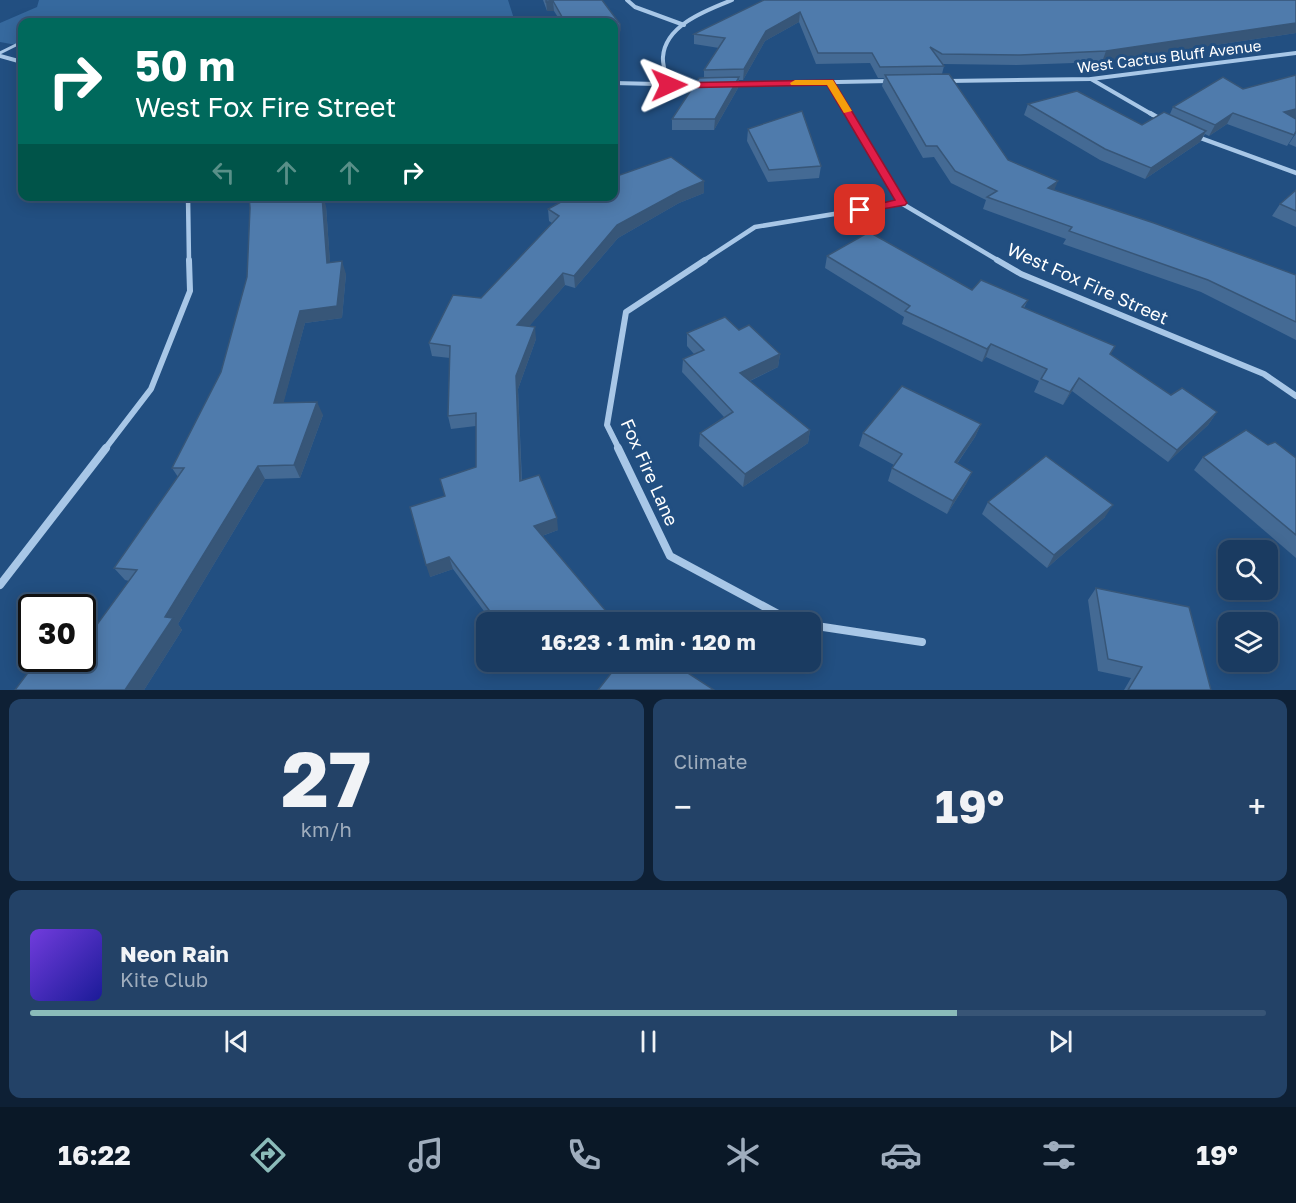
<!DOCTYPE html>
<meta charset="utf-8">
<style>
:root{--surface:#1a3b61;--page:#234267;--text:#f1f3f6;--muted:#9fadbd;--line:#385576;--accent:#8bbbb9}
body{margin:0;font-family:"Golos Text",sans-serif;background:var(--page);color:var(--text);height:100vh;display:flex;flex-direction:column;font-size:22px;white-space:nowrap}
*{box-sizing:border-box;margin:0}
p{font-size:20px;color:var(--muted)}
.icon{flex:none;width:33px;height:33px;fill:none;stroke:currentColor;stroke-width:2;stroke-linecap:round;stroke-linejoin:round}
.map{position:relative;height:690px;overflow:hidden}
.drawer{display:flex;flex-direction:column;gap:9px;padding:9px;background:#0e2035;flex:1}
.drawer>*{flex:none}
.banner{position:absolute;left:18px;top:18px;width:600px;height:183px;border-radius:12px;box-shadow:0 3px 15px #0003,0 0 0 2px var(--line);background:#00695c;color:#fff;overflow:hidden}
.tools{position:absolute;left:1218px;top:540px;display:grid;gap:12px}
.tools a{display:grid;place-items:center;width:60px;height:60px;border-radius:12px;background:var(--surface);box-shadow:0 3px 15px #0003,0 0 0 2px var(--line);font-size:30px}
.speed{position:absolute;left:18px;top:594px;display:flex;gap:12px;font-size:30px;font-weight:700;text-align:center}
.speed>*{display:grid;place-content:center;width:78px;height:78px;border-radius:50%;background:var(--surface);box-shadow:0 3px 15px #0003,0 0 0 2px var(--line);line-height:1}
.speed .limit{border:3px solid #111;border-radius:9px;background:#fff;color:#111}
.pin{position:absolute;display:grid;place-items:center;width:51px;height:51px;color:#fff;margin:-26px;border-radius:12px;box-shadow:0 3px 9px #0006}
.me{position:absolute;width:66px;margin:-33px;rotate:89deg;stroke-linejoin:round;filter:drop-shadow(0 0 4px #0008)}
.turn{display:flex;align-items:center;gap:21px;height:126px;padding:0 18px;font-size:27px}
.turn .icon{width:78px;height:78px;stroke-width:2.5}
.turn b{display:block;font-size:42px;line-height:51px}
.lanes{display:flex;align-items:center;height:57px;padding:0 18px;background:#0003;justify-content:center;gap:30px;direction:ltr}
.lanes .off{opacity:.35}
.big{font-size:45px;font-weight:700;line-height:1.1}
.drawer .tile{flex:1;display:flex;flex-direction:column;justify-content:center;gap:9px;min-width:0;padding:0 21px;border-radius:12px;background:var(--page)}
.drawer .dial{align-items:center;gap:0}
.dial b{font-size:78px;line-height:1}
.song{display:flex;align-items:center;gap:18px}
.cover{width:72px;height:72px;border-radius:9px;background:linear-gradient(135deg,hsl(260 70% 55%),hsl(240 70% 35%))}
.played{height:6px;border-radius:3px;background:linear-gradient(90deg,var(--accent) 75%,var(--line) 75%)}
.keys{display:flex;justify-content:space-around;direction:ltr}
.heat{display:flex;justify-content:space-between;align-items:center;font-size:33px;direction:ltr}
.drawer .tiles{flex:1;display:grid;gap:9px;grid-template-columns:1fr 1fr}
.tile:last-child{grid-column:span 2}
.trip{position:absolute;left:476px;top:612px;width:345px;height:60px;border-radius:12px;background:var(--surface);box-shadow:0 3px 15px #0003,0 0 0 2px var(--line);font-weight:700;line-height:60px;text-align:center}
.menu{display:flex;height:96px;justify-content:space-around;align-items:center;background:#0a1827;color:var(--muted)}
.menu .icon{width:42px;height:42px}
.menu .selected{color:var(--accent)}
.menu b{font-size:27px;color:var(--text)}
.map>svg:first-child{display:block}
.green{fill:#36699e}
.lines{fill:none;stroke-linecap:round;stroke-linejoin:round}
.service{stroke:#a8c7e7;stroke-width:3}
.minor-far3{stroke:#a8c7e7;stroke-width:4}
.minor-far2{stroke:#a8c7e7;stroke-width:4.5}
.minor-far1{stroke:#a8c7e7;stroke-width:6}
.minor{stroke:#a8c7e7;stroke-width:8}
.wall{fill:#446a94}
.shaded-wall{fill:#375678}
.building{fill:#4f7bac;stroke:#375678;stroke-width:1.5}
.route{fill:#e11d48;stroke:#92132f;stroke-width:1.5}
.slow{fill:#f59e0b}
.labels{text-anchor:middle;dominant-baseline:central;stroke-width:6;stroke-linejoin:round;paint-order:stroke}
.far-street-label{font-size:15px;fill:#fff;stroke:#224f81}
.street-label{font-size:18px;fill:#fff;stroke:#224f81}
</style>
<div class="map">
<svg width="1296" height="690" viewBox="0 0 1296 690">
<rect width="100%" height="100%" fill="#224f81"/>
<path class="green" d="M39,0H508L515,22H22V46L0,42V23L37,7Z"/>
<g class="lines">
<path class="service" d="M0,53L22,42"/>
<g class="minor-far3">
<path d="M627,0L635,7L684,25"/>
<path d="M0,56L22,62"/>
<path d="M1091,79L1153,115"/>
<path d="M947,81L1091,79L1296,53"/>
<path d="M830,82L849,115"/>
<path d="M614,83L700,85"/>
<path d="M731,84L889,81"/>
<path d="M669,85C667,76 662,66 663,57C665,25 707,10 732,0"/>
</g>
<g class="minor-far2">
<path d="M848,113L901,203L999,261"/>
<path d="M1150,113L1162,120"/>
<path d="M1195,136L1296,173"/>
<path d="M188,196L189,261"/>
<path d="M703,261L755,227L901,203"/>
</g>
<g class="minor-far1">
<path d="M997,260L1021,274L1264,374L1296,396"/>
<path d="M105,449L151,389L190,291L189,260"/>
<path d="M619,449L607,425L626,312L705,260"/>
</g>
<g class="minor">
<path d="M618,448L670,556L793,622"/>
<path d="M0,585L106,448"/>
<path d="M810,625L922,642"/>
</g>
</g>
<g class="wall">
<path d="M543,0H602L620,24V41L614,22H561L554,11H547Z"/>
<path d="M764,0H1296V33L1102,62L1017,65L942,64L944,66L942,74L1008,160L1054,190L1296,275V340L1201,292L1063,244L1066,239L983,209L986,200L951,183L934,157L923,158L882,86L884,78H878L870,63L816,64L799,22L765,41L743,80H739L738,88L714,130H672V119L704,78V70L719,48L694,44V34Z"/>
<path d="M1028,104L1142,125L1170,114L1173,107L1295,118L1294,135L1287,146L1227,124L1209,136L1205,134L1200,142L1145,179L1100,160L1024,115Z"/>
<path d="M748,129L821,166L819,178L768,182L747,141Z"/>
<path d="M1296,133V147L1289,144Z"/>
<path d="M704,181V193L679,203L618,238L575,288L565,285L529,326L536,339L518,389L522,481L558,530L542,536L611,617V622H492L453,569L430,577L445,496L476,467V426L451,429L448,416L450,358L432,356L429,343L481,298L552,223L549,221L548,209L569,198V196H614Z"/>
<path d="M1296,190V227L1272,216L1280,204Z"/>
<path d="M326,206L330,263L346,274L342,318L305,323L283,403L323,415L300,478L265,479L178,624L182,630L144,690H15L82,658L129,581L125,580L114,568L178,477L172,468L221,372L247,277L250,208Z"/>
<path d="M827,256L972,290L1028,300L1024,308L1110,354L1171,395L1217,412L1208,425L1168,462L1072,391L1063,405L1034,392L1039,381L986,357L982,362L902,324L904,317L825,268Z"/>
<path d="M739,330L780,354L778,367L750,381L810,430L808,443L743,487L699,446L700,433L724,417L682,372L683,359L694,354L687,346V333Z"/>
<path d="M981,424L975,437L957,464L972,472L966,484L947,514L888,481L892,468L894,465L859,446L863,433Z"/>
<path d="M1268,445L1296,458V558L1194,470L1203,457Z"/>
<path d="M988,502L1105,517L1047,568L982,514Z"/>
<path d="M1096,588L1211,690H1124L1131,678L1098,671L1088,600Z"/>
</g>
<g class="shaded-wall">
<path d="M553,1L554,11H547L546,2Z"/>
<path d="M800,12L799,22L765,41L743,80L744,69L766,31Z"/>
<path d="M1296,23V33L1102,62L1106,51Z"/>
<path d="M620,30V41L614,56V45Z"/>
<path d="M739,77L738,88L714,130L715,119Z"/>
<path d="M1296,109V118L1277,123L1284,112Z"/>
<path d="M1233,113L1227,124L1209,136L1215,125Z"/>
<path d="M1206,131L1200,142L1145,179L1151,168Z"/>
<path d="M704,181V193L679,203L618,238L575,288L574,276L617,225L680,191Z"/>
<path d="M1058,181L1053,193L1048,188Z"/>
<path d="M322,196H323L326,206L331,276L327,263Z"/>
<path d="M342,261L346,274L342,318L305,323L280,416L274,403L300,311Z"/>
<path d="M563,273L565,285L519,338L517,325Z"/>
<path d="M535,327L536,339L518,389L522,494L520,481L516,376Z"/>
<path d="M991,344L986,357L982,362L987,349Z"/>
<path d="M780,354L778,367L739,386L740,373Z"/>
<path d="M1079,378L1072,391L1063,405L1070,392Z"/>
<path d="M317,402L323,415L300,478L294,465Z"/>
<path d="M1217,412L1208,425L1168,462L1177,450Z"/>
<path d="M981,424L975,437L949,475L955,462Z"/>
<path d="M810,430L808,443L743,487L745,474Z"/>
<path d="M258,466L265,479L178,624L182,630L144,690H125L165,617Z"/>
<path d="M972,472L966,484L947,514L953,501Z"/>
<path d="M1113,505L1105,517L1047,568L1054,555Z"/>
<path d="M557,518L558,530L536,538L534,526Z"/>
<path d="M449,557L453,569L430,577L426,565Z"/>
<path d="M611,617V622H604Z"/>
</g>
<g class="building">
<path d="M546,0H602L620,24V30L614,45V22H565L553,1L546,2Z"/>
<path d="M764,0H1296V23L1106,51L1020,55L942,54L930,47L944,66L880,67L872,53H818L800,12L766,31L744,69L704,70L725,38L694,34Z"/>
<path d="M949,74L1008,160L1058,181L1048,188L1154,223L1296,275V322L1208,280L1069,231L1072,227L987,197L997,191L955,171L937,146H926L885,75Z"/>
<path d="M1296,75V109L1284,112L1296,119V131L1294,135L1233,113L1215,125L1173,107L1223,77L1243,89Z"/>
<path d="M739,77L715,119H672L699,78Z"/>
<path d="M1077,91L1142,125L1164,112L1206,131L1151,168L1105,149L1028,104Z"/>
<path d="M802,111L821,166L769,170L748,129Z"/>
<path d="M671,157L704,181L680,191L617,225L574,276L563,273L517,325L535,327L516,376L520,481L539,475L557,518L534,526L611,617L604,622H543L540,619L535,622H498L449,557L426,565L410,507L445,496L440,479L476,467V413L448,416L450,346L429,343L453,295L481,298L559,216L548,209L572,196H614V177Z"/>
<path d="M1296,190V211L1280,204Z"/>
<path d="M249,196H322L327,263L342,261L337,306L300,311L274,403L317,402L294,465L258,466L165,617L173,618L125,690H15L39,658H82V645L137,570L114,568L184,468H172L221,372L247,277L250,208Z"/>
<path d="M869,232L972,290L981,280L1028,300L1022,307L1115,346L1110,354L1171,395L1182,388L1217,412L1177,450L1079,378L1070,392L1041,379L1047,369L991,344L987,349L905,311L910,306L827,256Z"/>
<path d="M725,317L739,330L749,325L780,354L740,373L810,430L745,474L700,433L733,412L683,359L704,350L687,333Z"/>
<path d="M902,386L981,424L955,462L972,472L953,501L892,468L902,454L863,433Z"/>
<path d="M1246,430L1268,445L1275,442L1296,458V535L1203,457Z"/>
<path d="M1046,456L1113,505L1054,555L988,502Z"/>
<path d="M1096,588L1189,607L1211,690H1128L1142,667L1108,659Z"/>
<path d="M620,662H671L714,690H598Z"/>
</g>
<path class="route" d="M833,80L907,203L905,205L860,213L854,210L895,200L827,85L669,88L664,85L669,83Z"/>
<path class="slow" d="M795,80H833L852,111L844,113L827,85H791L790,83Z"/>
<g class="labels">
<g class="far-street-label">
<text transform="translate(1169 56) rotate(-7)">West Cactus Bluff Avenue</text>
</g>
<g class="street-label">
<text transform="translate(1088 283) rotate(24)">West Fox Fire Street</text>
<text transform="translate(650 472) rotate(66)">Fox Fire Lane</text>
</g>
</g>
</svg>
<div class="tools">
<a><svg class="icon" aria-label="search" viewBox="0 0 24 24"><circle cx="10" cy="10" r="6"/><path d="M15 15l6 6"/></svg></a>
<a><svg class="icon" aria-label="layers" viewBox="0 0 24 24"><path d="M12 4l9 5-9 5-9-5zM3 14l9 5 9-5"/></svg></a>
</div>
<div class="speed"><div class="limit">30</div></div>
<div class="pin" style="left:860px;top:210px;background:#d93025"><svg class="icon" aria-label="arrive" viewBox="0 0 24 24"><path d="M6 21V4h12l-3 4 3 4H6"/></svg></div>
<svg class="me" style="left:669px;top:85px" viewBox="-20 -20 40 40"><path d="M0-17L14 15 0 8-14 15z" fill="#e11d48" stroke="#fff" stroke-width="4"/></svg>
<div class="trip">16:23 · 1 min · 120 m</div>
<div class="banner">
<div class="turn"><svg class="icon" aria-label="right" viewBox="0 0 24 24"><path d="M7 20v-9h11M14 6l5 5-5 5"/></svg><div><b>50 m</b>West Fox Fire Street</div></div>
<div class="lanes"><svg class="icon off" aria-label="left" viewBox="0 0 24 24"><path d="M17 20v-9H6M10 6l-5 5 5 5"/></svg><svg class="icon off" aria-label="ahead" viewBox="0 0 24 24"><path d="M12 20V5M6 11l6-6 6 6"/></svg><svg class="icon off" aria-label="ahead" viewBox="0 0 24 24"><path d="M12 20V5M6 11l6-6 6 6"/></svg><svg class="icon" aria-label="right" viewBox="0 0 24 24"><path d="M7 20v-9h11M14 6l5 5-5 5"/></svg></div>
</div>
</div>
<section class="drawer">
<div class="tiles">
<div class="tile dial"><b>27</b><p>km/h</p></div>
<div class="tile"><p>Climate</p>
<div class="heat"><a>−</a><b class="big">19°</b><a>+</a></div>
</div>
<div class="tile">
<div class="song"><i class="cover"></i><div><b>Neon Rain</b><p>Kite Club</p></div></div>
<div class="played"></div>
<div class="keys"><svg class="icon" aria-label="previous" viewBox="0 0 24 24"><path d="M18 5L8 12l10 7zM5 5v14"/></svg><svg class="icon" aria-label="pause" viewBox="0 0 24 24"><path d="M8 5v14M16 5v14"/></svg><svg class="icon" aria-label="next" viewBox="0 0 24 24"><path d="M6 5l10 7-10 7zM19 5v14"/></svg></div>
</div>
</div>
</section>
<nav class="menu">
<b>16:22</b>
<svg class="icon selected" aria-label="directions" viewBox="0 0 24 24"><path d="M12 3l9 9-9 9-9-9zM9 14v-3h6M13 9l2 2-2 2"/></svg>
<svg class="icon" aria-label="music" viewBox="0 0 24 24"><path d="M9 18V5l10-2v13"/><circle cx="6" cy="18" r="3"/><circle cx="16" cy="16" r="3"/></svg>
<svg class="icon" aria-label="phone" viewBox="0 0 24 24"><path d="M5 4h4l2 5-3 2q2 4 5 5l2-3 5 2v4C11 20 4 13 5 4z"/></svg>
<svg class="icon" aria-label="climate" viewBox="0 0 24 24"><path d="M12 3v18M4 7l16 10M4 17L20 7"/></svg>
<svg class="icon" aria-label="car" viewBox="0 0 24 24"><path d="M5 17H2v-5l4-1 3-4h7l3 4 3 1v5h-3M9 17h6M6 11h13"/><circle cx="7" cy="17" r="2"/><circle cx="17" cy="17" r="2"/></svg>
<svg class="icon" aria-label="filters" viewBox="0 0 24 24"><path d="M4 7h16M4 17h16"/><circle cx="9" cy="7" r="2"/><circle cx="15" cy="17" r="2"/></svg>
<b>19°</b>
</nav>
